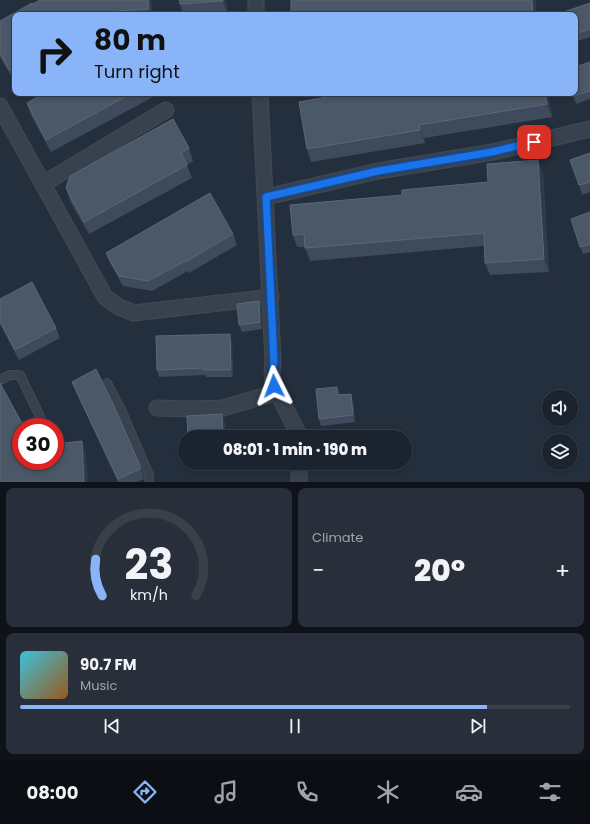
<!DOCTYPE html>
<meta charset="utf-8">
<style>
:root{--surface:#1b232e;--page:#282f3a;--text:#f1f3f6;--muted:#a0a4aa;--line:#39404a;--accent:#8ab4f8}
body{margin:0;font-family:Poppins,sans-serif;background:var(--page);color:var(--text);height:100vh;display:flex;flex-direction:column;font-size:15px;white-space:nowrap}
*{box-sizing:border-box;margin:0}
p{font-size:13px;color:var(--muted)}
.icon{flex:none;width:22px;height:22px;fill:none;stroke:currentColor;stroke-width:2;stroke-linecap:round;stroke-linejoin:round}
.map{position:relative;height:482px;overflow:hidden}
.panel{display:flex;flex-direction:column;gap:6px;padding:6px;background:#0f1319;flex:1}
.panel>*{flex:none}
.hud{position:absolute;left:12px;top:12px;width:566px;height:84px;border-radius:8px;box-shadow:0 2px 6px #0003,0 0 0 1px var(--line);background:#8ab4f8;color:#111;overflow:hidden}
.buttons{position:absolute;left:542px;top:390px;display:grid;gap:8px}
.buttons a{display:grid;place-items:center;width:36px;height:36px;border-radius:50%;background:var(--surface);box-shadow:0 2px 6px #0003,0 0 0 1px var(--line);font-size:20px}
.speed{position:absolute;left:12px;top:418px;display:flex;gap:8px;font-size:20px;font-weight:700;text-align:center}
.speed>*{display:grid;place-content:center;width:52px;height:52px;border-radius:50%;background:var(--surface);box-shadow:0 2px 6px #0003,0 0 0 1px var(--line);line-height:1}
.speed .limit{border:6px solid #d22;background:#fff;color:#111}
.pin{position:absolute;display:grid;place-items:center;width:34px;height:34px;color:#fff;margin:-17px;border-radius:8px;box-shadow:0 2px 6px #0006}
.me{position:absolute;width:44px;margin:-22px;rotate:357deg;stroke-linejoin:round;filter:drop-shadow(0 0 3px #0008)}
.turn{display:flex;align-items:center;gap:14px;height:84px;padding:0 16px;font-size:18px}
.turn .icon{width:52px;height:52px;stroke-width:2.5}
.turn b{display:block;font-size:28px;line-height:34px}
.big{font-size:30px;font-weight:800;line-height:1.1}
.panel .tile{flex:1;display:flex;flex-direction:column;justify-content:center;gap:6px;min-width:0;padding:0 14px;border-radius:8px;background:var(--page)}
.panel .dial{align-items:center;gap:0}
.dial svg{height:104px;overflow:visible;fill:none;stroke:var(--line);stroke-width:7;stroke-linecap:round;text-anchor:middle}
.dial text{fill:var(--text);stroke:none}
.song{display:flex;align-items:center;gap:12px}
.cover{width:48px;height:48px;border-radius:6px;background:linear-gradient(135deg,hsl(190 70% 55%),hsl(30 70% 35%))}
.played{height:4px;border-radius:2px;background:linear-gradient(90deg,var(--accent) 85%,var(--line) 85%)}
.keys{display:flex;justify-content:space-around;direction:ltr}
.heat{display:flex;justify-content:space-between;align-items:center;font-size:22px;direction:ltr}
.panel .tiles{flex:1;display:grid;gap:6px;grid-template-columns:1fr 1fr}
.tile:last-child{grid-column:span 2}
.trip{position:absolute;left:178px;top:430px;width:234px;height:40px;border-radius:20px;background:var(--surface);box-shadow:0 2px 6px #0003,0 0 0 1px var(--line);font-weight:800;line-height:40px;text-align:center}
.tab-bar{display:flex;height:64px;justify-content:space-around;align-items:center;background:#0b0e12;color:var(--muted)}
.tab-bar .icon{width:28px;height:28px}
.tab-bar .selected{color:var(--accent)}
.tab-bar b{font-size:18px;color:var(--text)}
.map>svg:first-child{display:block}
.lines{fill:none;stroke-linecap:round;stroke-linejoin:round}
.service-casing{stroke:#414a57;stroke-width:10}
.minor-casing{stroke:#414a57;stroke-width:17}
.service{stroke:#38414e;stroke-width:8}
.minor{stroke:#38414e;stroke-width:15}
.wall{fill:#3f4b5c}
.shaded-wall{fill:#2f3b4b}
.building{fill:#4b5868;stroke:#5c6777}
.route-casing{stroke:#114b97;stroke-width:10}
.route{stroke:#1a73e8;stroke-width:7}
</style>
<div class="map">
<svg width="590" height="482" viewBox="0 0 590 482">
<rect width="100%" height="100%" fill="#242f3e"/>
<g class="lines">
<g class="service-casing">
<g id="service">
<path d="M0,380L10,375H20L45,427"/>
<path d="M107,383L122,412L149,475V482"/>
</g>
</g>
<g class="minor-casing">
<g id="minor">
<path d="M256,0V15"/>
<path d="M0,106L105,297L119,307L134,313L271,297"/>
<path d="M43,184L166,110"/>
<path d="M266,197L378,171L493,152L590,129"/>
<path d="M274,386L300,437"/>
<path d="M157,408L192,409L223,408L271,394L274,386L272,375L273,361L260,93"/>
<path d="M299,482V463"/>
</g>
</g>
<use href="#service" class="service"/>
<use href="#minor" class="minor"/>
</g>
<g class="wall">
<path d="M151,0L152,15H15V81H14L0,57V21L33,4Z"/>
<path d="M179,0H226L227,12L183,14L180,4Z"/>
<path d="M590,3V37L575,42V15Z"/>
<path d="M590,62V99L576,104L572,93Z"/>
<path d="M44,93H152L153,97L51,152L31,115L27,103Z"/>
<path d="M548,93L552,117L424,138L425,143L311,162L307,149Z"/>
<path d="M189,148L193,161L187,165L192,178L89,234L70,201L66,188Z"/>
<path d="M590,153V192L582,195L579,185Z"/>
<path d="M543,173L549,272L490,275L485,263L484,246L310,261L305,247H297L293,235L402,195L488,182Z"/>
<path d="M590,212V252L583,254L571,219Z"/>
<path d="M233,234L237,245L189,273L188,271L152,291L123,286L110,263L106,253Z"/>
<path d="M0,299L56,328L60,338L19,360L0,324Z"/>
<path d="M259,301L261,308L262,329L242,332L239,325Z"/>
<path d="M232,341L233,377H206L205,375L159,377L157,370Z"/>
<path d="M72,382L140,466L144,476V479L137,482H118L76,392Z"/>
<path d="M340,394L353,401L355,422L321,426L319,419Z"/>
</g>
<g class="shaded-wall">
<path d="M148,0H151L152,15H151L149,9Z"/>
<path d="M223,0H226L227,12L223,1Z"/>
<path d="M532,0H536L537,15H533Z"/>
<path d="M545,93H548L552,117L547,104Z"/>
<path d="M419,125L424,138L425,143L420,130Z"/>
<path d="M538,160L543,173L549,272L544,259Z"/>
<path d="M259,301L261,308L262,329L260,322Z"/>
<path d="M230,334L232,341L233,377L231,370Z"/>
<path d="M337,387L340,394V402L338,395Z"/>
<path d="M351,394L353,401L355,422L353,415Z"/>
<path d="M222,414L225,424L226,437H223Z"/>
<path d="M82,441L86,454L88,482H84Z"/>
<path d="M140,466L144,476V479L140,469Z"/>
</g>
<g class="building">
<path d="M40,0H148L149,9L117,11L110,15H15V68L10,71L0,53V21L32,3L33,4Z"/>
<path d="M179,0H223V1L180,4Z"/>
<path d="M291,0H532L533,15H291Z"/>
<path d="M590,3V29L575,34V15H555Z"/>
<path d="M590,62V91L573,96L572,93H575V67Z"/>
<path d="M44,93H132L46,140L27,103Z"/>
<path d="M349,93H545L547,104L419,125L420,130L307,149L299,102Z"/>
<path d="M173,119L189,148L181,153L187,165L84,222L66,188L70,176Z"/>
<path d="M590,153V182L579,185L570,160Z"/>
<path d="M538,160L544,259L485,263L484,233L305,248L304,234L293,235L290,205L402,195V190L488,182L487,164Z"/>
<path d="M210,193L233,234L185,262V261L148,281L119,276L106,253Z"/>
<path d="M590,212V244L580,247L571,219Z"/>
<path d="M32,282L56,328L15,350L0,321V299Z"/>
<path d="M259,301L260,322L239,325L237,304Z"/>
<path d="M230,334L231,370H203V368L157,370L156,336Z"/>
<path d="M96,369L113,404L140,466V469L118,479L72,382Z"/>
<path d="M0,383L24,427H21V461H55V444L82,441L84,482H0Z"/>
<path d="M337,387L338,395L351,394L353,415L319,419L316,389Z"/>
<path d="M222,414L223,437H188L187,416Z"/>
</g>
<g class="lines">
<g class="route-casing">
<path id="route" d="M274,386L272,376L274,361L266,197L378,171L492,152L534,142"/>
</g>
<use href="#route" class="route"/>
</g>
</svg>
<div class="buttons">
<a><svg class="icon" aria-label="sound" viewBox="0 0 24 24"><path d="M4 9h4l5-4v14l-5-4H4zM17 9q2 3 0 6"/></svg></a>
<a><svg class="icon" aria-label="layers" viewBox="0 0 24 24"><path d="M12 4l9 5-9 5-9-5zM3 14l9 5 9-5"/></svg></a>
</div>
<div class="speed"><div class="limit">30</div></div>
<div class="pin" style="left:534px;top:142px;background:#d93025"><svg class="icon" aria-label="arrive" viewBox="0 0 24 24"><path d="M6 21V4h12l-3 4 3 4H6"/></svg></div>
<svg class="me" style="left:274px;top:386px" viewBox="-20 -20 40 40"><path d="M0-17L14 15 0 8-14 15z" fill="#1a73e8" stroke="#fff" stroke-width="4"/></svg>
<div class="trip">08:01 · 1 min · 190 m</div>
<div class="hud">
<div class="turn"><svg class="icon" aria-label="right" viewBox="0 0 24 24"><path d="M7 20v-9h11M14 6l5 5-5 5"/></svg><div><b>80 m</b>Turn right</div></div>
</div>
</div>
<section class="panel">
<div class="tiles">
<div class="tile dial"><svg viewBox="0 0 100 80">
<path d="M14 69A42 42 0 1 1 86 69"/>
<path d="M14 69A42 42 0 0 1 9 41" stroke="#8ab4f8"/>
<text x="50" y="56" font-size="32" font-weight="700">23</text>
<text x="50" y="72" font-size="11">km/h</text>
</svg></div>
<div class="tile"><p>Climate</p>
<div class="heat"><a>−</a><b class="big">20°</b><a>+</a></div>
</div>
<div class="tile">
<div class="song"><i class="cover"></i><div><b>90.7 FM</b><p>Music</p></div></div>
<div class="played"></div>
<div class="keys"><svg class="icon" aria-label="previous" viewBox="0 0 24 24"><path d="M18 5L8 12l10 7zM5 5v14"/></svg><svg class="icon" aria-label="pause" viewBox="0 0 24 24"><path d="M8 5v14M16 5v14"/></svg><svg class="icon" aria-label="next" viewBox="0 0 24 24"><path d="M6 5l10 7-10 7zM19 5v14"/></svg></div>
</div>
</div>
</section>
<nav class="tab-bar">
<b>08:00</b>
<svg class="icon selected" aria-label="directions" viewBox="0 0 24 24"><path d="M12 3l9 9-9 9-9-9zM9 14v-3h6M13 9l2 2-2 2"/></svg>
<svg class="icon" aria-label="music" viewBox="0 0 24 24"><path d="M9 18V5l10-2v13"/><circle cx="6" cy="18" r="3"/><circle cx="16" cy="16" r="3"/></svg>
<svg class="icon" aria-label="phone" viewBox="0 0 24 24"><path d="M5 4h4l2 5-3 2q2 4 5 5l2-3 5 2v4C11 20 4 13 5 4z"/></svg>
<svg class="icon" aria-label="climate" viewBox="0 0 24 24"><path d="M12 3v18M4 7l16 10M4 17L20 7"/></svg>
<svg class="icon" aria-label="car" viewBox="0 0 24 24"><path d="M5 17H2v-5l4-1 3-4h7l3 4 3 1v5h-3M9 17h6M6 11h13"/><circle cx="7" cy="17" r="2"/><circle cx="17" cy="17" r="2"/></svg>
<svg class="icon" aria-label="filters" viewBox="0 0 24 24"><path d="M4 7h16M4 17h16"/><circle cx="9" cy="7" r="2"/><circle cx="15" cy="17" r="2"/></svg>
</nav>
